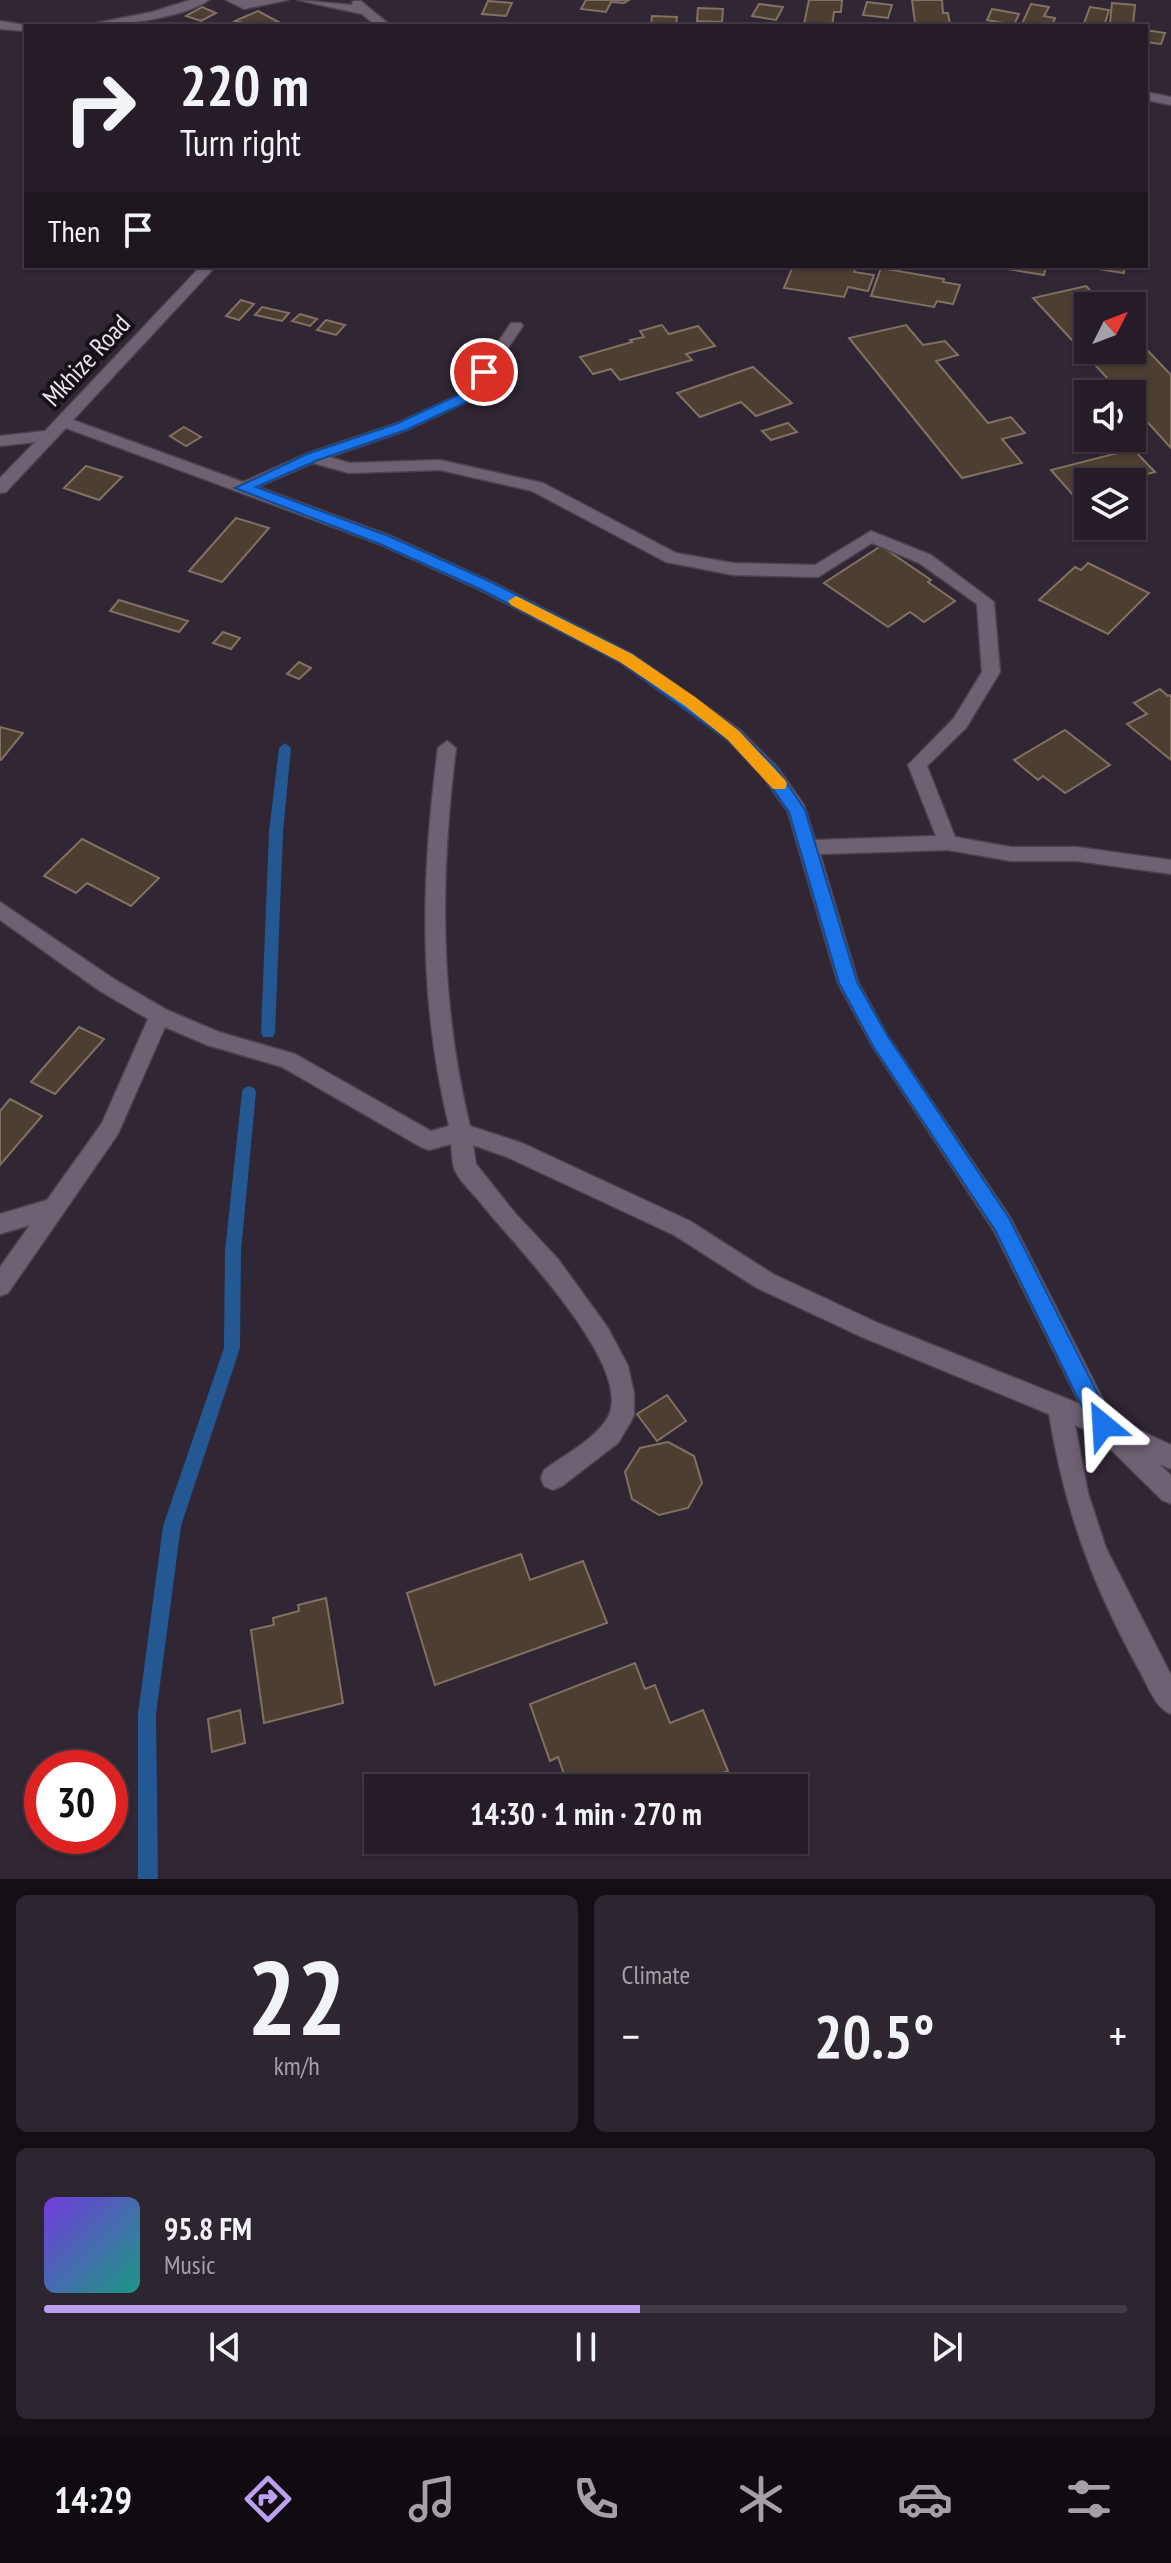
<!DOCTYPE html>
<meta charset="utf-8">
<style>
:root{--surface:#251c27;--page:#2d252f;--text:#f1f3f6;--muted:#a3a1a7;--line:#423a44;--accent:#bca0f2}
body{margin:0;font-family:"PT Sans Narrow",sans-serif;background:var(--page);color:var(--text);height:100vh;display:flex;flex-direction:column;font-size:30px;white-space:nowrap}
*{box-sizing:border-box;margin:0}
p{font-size:26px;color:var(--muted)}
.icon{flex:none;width:44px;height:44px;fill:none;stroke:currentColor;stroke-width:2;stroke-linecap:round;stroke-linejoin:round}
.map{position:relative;height:1879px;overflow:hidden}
.sheet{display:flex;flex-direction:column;gap:16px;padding:16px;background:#140f15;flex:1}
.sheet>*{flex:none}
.hud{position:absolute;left:24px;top:24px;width:1124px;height:244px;border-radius:0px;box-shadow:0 2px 6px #0004,0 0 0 2px var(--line);background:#251c27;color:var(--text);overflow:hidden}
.needle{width:52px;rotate:48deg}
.controls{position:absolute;left:1074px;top:292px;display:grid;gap:16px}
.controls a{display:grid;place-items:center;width:72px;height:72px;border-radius:0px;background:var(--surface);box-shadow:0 2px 6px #0004,0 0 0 2px var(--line);font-size:40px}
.speed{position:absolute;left:24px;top:1750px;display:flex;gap:16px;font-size:40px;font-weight:700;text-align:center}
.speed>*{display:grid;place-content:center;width:104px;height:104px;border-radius:50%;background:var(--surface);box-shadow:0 2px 6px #0004,0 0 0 2px var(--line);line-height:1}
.speed .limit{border:12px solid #d22;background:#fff;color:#111}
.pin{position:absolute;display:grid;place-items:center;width:68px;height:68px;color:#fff;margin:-34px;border:4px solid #fff;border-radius:50%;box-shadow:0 2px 8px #0007}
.me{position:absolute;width:88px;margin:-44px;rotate:333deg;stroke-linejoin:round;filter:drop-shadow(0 0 6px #0008)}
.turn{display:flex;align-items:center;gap:28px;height:168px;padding:0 24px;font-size:36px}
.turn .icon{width:104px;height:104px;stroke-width:2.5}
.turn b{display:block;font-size:56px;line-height:68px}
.then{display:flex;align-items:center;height:76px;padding:0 24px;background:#0003;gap:16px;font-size:30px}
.big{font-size:60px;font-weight:600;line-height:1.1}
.sheet .tile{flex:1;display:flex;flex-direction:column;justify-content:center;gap:12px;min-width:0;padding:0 28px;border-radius:12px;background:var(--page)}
.sheet .dial{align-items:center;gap:0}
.dial b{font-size:104px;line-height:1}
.song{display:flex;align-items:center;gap:24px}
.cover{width:96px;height:96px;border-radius:12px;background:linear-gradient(135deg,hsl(260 70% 55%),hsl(170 70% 35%))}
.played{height:8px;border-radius:4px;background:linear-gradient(90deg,var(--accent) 55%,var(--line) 55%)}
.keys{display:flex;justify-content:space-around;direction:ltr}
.heat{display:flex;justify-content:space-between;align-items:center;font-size:44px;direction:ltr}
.sheet .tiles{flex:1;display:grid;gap:16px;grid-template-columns:1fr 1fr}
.tile:last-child{grid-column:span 2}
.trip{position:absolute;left:364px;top:1774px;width:444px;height:80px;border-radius:0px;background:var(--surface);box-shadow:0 2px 6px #0004,0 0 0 2px var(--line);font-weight:600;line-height:80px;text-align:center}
.dock{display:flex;height:128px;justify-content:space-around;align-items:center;background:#0f0b10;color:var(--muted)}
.dock .icon{width:56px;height:56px}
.dock .selected{color:var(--accent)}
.dock b{font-size:36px;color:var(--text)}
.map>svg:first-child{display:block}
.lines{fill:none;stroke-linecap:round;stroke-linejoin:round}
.stream{fill:#245893;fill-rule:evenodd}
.building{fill:#4c3e31;stroke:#817163;stroke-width:2}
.minor-casing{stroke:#4b424d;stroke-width:3}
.minor{fill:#6e6272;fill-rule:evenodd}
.route{fill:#1a73e8;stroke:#114b97;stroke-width:2}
.slow{fill:#f59e0b}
.labels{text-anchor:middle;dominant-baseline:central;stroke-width:8;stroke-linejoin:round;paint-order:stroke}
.far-street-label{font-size:26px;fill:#ebe4ed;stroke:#161117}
</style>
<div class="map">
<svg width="1171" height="1879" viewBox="0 0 1171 1879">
<rect width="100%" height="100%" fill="#312634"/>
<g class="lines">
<g class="stream">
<path d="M285,743L291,748L283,832L275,1033L273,1037H263L261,1033L269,832L279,748Z"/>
<path d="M249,1086L254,1088L256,1092L241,1251L240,1348L181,1526L156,1714L158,1879H138V1714L163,1526L224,1348L225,1251L242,1092L244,1088Z"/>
</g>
</g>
<g class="building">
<path d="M586,0H629L624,3L611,2L606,12L581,9Z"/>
<path d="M809,0H842L841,12H834L832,26L804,24Z"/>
<path d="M912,0H942L943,13H948L950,24L915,23Z"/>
<path d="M488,1L512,3L506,16L482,14Z"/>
<path d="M867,2L892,5L888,18L863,15Z"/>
<path d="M1112,3L1135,5L1133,26L1110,23Z"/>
<path d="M759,4L783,7L776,20L752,16Z"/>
<path d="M1031,4L1049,7L1044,16L1055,18L1052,26H1021Z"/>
<path d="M202,7L216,13L201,21L186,16Z"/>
<path d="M1090,7L1109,10L1105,23L1122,26H1083Z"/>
<path d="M698,8L723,9L722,22L697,21Z"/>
<path d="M992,9L1019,14L1014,25L987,20Z"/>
<path d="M258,11L284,25L255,26L235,21Z"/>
<path d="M652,16L677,17L676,26H651Z"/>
<path d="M1146,30L1165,33L1161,44L1146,42Z"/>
<path d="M793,266H856L854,272L874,275L868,291L848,287L844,297L784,288Z"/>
<path d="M989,266H1046L1044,275Z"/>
<path d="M1079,266H1125L1124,273Z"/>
<path d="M881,268L944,279L943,282L960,285L953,304L937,301L934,307L871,296Z"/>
<path d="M1086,286L1105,306H1088V350H1132V334L1171,375V448L1132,405V394H1122L1033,298Z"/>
<path d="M241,300L254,304L239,320L226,316Z"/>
<path d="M262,307L289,313L282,321L255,315Z"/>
<path d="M300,314L317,319L310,326L292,321Z"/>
<path d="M326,320L345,325L336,335L317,330Z"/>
<path d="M662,325L669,334L698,326L715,346L686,354L692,360L620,380L611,369L593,374L580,357L632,342L630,340L644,337L640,331Z"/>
<path d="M906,325L923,345L945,341L958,355L936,361L988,423L1011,417L1025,433L1002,439L1022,463L962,478L849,338Z"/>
<path d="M753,367L792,403L756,416L741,402L700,417L677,393Z"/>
<path d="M788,423L797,432L771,440L762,431Z"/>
<path d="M184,427L201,437L186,446L170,436Z"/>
<path d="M1133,449L1155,472L1117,482H1088V490L1072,494L1051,470Z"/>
<path d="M86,466L122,477L99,500L64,488Z"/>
<path d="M236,518L269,528L222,582L189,571Z"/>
<path d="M881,546L931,580L928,582L955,601L924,622L910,612L888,627L824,583Z"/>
<path d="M1088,563L1149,593L1108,634L1039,600L1075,567L1081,570Z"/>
<path d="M119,600L188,621L179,632L110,611Z"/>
<path d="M223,632L240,638L231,649L213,643Z"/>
<path d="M299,662L311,668L299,679L287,674Z"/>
<path d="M1160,689L1168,696L1171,695V760L1127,724L1147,714L1134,703Z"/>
<path d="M0,727L23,733L1,760H0Z"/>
<path d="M1065,730L1110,765L1065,793L1043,776L1038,780L1014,760Z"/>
<path d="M82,839L159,878L131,906L87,883L76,893L44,876Z"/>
<path d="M79,1027L104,1039L55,1094L31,1082Z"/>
<path d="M10,1099L42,1116L0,1165V1111Z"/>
<path d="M667,1395L686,1421L657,1441L637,1414Z"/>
<path d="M668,1442L694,1456L702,1483L688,1508L659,1515L632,1499L625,1472L640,1448Z"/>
<path d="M521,1554L530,1580L583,1561L607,1623L435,1685L407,1593Z"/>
<path d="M326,1598L343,1703L264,1723L251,1630L274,1625L273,1618L299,1611L298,1605Z"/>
<path d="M635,1663L645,1689L655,1685L670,1723L703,1710L728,1771L686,1788H681L677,1778L652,1788H580L576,1779L567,1783L558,1757L550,1761L530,1704Z"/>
<path d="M240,1710L245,1743L212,1752L208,1719Z"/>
</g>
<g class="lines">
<g class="minor-casing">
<g id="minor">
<path d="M190,0H209C182,19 114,26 81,26L152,12Z"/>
<path d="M226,0H288L244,9Z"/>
<path d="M298,0L352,5L353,1H361L391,26H377L362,14Z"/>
<path d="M0,21L31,26H26V31L0,29Z"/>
<path d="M1146,92L1171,97V105L1146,100Z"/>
<path d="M201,266H216L73,420L243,482L306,454L395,424L463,393L511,323H521L523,326L473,399L407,430L329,457L350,463L440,460L543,483L676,553L733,563L815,565L871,531L931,555L994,602L1000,672L966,728L927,766L955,837L1011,847H1077L1171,860V874L1077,861H1011L948,850L820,854L858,982L887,1035L1010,1217L1112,1417L1171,1445V1469L1159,1464L1171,1475V1504L1162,1500L1094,1433L1075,1425L1088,1493L1106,1548L1171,1675V1714C1155,1708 1148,1685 1139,1670C1092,1584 1065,1511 1049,1414L862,1337L757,1288L674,1235L507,1157L473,1145L476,1164L515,1213L558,1259L608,1328L628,1366L634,1393V1415L630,1423L618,1443L562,1486L553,1490L544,1486L541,1478L544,1470C564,1455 598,1438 609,1415C632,1362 511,1242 480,1202C472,1192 458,1180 454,1168C452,1161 452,1151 451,1144L429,1150L421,1147L282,1067L207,1045L165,1027L118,1134L8,1293L0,1296V1267L30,1225L0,1234V1214L47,1200L102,1123L148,1019L100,991L0,920V902L114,979L167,1010L219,1032L295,1054L431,1131L449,1126C418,998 421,878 438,748L447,741L456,748C440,878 439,998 470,1126L522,1143L690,1221L773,1274L878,1323L1080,1404L994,1231L873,1047L838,983L788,812L764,778L728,740L620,662L480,590L379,544L66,428L6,492L0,493V478L35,442L0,446V436L45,431ZM313,463L349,473L440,470L532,491L666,562L733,575L818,577L872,543L919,563L977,604L982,672L954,718L908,765L936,836L815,840L804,805L778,768L740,730L632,654L492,582L391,536L258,487Z"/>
</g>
</g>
<use href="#minor" class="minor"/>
</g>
<path class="route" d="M484,368L491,372L473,399L406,430L318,460L256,487L391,537L491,582L632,654L739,731L777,769L805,810L857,982L887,1035L1009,1218L1110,1418L1114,1425L1110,1433L1103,1436L1095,1433L995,1230L873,1046L839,983L789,812L765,778L728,740L620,662L480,589L380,544L235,488L307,454L396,424L463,393L479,369Z"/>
<path class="slow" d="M516,596L632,654L695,697L739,731L785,780L787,784L785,789H773L728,740L684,705L620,662L511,605L508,601Z"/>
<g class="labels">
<g class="far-street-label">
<text transform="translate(86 360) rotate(-47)">Mkhize Road</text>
</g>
</g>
</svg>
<div class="controls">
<a><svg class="needle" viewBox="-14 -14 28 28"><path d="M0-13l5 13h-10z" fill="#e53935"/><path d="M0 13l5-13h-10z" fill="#a3a1a7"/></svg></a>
<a><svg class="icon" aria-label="sound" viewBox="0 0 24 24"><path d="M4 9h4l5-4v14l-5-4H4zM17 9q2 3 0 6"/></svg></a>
<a><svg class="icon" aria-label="layers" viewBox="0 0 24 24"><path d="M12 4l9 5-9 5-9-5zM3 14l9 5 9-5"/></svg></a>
</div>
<div class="speed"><div class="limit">30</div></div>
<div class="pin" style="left:484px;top:372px;background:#d93025"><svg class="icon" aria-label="arrive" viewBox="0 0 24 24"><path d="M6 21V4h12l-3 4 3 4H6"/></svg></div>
<svg class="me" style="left:1103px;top:1425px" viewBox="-20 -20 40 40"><path d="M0-17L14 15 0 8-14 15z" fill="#1a73e8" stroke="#fff" stroke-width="4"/></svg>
<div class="trip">14:30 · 1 min · 270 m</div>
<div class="hud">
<div class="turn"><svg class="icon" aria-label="right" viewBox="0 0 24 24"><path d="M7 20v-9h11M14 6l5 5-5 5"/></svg><div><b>220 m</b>Turn right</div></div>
<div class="then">Then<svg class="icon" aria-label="arrive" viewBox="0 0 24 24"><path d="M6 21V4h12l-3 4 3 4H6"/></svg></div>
</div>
</div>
<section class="sheet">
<div class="tiles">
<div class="tile dial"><b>22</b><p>km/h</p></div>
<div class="tile"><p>Climate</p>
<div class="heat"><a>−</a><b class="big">20.5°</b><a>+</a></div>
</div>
<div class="tile">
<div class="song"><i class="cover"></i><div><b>95.8 FM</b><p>Music</p></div></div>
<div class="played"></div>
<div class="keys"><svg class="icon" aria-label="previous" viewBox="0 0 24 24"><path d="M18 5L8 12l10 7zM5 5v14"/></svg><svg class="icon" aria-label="pause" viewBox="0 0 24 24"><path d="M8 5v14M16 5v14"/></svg><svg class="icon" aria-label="next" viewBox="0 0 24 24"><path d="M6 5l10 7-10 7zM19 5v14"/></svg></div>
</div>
</div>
</section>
<nav class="dock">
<b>14:29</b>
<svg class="icon selected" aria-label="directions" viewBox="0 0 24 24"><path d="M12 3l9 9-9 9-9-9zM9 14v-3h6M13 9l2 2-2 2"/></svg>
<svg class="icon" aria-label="music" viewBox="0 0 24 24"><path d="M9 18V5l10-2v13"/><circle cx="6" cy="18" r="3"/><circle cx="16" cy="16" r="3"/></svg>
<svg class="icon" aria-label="phone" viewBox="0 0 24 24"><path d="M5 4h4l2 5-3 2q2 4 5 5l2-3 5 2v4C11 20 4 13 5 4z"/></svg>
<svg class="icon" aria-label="climate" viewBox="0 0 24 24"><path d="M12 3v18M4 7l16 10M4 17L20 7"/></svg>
<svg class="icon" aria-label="car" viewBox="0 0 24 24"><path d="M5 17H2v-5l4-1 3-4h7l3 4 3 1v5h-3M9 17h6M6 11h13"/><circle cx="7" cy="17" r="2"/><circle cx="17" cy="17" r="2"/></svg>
<svg class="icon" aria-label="filters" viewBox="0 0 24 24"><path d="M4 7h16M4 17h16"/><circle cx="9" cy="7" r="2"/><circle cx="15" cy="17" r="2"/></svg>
</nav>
